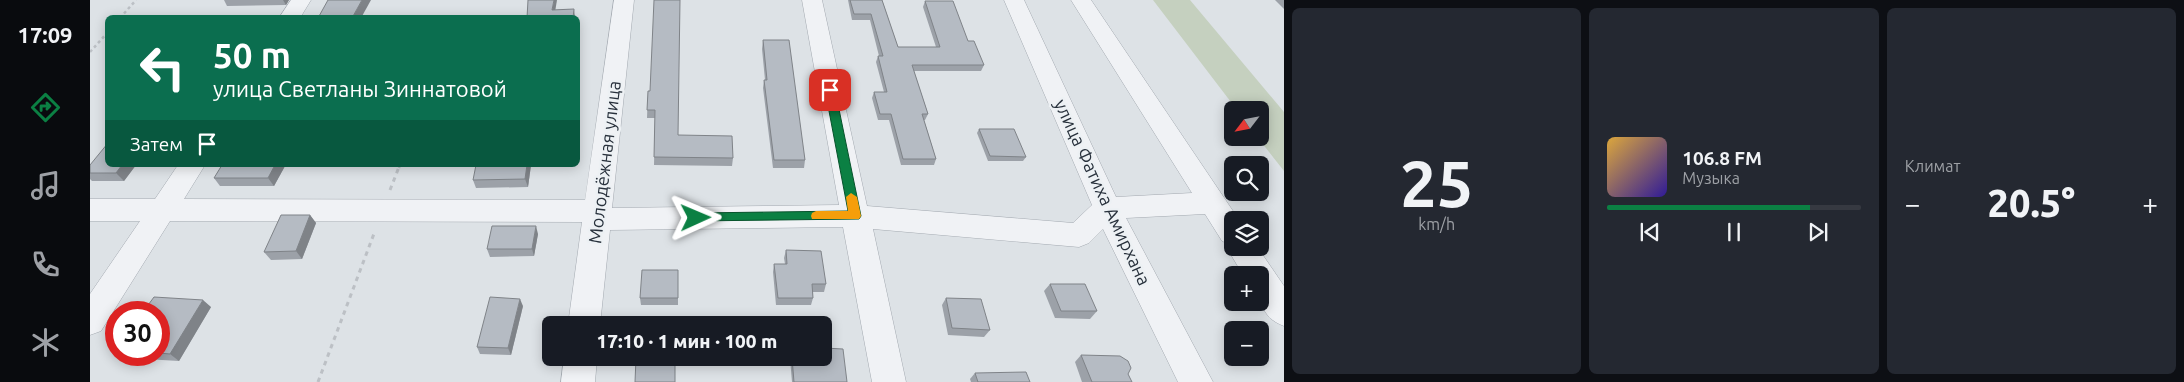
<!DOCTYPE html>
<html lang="ru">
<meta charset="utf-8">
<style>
:root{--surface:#171b24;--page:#242831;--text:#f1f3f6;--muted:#9ea1a6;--line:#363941;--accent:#0b8043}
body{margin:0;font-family:Ubuntu,sans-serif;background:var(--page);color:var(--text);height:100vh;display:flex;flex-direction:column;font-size:19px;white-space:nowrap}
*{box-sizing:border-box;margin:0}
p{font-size:16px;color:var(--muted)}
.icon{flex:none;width:28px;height:28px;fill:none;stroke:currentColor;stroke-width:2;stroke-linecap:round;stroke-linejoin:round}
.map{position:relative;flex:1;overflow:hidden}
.sheet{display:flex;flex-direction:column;gap:8px;padding:8px;background:#0d0f14;width:900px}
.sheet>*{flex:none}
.guide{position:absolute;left:15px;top:15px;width:475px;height:152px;border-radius:8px;box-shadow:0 2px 12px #0003;background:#0b6e4f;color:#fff;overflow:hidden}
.needle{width:32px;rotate:238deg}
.buttons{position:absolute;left:1134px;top:101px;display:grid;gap:10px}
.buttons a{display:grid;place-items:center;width:45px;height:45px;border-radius:8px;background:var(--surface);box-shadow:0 2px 12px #0003;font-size:25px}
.speed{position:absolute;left:15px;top:301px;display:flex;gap:10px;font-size:25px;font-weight:700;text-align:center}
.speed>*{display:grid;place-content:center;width:65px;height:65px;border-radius:50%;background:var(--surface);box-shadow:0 2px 12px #0003;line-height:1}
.speed .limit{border:8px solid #d22;background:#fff;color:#111}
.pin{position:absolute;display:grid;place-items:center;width:42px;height:42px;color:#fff;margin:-21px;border-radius:10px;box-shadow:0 2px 8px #0006}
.me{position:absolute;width:55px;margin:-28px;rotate:89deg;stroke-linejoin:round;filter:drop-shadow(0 0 4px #0008)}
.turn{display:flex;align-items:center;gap:18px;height:105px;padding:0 25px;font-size:22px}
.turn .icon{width:65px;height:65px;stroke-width:2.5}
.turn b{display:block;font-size:35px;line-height:42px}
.then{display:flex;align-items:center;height:48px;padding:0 25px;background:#0003;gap:10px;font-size:19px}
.big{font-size:38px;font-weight:800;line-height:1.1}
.sheet .tile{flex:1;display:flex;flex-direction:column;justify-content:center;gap:8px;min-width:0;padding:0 18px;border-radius:8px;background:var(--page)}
.sheet .dial{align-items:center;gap:0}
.dial b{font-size:65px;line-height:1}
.song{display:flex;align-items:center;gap:15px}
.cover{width:60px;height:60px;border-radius:8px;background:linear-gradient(135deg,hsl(40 70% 55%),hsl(250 70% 35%))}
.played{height:5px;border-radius:2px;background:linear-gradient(90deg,var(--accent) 80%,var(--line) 80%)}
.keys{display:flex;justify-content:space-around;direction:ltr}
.heat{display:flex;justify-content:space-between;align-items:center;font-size:28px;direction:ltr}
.sheet .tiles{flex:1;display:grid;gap:8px;grid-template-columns:repeat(3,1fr)}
.trip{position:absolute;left:452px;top:316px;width:290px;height:50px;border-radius:8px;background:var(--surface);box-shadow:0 2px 12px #0003;font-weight:800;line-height:50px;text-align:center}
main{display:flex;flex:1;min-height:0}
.dock{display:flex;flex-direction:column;width:90px;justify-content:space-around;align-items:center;background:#090b0e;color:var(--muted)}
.dock .icon{width:35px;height:35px}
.dock .selected{color:var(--accent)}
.dock b{font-size:22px;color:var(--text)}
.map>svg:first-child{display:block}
.green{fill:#c5d0bf}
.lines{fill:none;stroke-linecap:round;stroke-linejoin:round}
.minor-casing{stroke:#a3a9b0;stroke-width:1}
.path-far1{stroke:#bcc0c5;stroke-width:2.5;stroke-dasharray:3 3;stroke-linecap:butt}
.path{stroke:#bcc0c5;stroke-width:3;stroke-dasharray:4.5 4.5;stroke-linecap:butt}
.minor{fill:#f0f2f5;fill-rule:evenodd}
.wall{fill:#9ca1a8}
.shaded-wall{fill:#7f8388}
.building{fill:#b5bbc3;stroke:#7f8388}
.route{fill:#0b8043;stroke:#07532c}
.slow{fill:#f59e0b}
.labels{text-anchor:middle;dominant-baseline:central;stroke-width:5;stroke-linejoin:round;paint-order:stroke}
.street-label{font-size:18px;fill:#28313c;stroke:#edf1f4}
</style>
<main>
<nav class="dock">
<b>17:09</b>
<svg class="icon selected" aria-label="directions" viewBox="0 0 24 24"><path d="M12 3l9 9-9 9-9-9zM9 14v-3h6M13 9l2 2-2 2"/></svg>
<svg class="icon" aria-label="music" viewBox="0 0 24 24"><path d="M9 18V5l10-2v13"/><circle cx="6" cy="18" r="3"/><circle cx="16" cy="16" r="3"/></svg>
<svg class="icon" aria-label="phone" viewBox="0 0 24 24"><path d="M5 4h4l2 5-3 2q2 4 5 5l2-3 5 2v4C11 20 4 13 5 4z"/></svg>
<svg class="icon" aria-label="climate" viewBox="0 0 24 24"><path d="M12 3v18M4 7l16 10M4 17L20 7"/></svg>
</nav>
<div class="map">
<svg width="1194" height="382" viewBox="0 0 1194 382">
<rect width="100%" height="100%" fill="#dde2e6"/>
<path class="green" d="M1063,0H1100L1194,112V171L1168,138H1170V110H1147Z"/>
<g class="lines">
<g class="minor-casing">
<g id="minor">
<path d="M201,0H221L210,18H189Z"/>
<path d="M524,0H544L522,208L749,205L712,0H732L777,206L983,223L1002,205L914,0H934L1026,197L1102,193L981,0H1001L1149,220H1142V248H1168L1194,286V326C1169,317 1170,298 1170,275H1153L1137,248L1139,244L1132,241L1115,214L1036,218L1123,382H1088L1013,229L999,243L989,247L783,229L816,382H782L753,227L520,230L510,325H478L492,222L80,221L11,331L0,335V294L50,221H0V199H65L88,165H115L94,199L495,200Z"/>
<path d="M474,358H507L505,382H471Z"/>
</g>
</g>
<g class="path-far1">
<path d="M30,18L46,0"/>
<path d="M0,52L18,32"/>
<path d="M309,168L310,165"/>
</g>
<g class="path">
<path d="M300,190L309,167"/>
<path d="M228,382L285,231"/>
</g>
<use href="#minor" class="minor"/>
</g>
<g class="wall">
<path d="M134,0H199L196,5L137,6Z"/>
<path d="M758,0H792L808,47H846L833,7L835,1L878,41L894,65L891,71H824L838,114L835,120H834L846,159L844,165H811L799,120H788L782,98L784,92H794L786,62L788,56H789L780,20H762Z"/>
<path d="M1185,0H1194V9Z"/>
<path d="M673,40L715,160L714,168H683L673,88L674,80H675L672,49Z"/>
<path d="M558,91L588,135L643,158L642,166L564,165L565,118H557Z"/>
<path d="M889,129L936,157L933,161H898L887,133Z"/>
<path d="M0,165H46L34,181H2L0,179Z"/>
<path d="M441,165L438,187L386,188L383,180Z"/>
<path d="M195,166L184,186H130L124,178Z"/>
<path d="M220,215L226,223L212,259L181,260L174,252Z"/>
<path d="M448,234L444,256L400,257L397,249Z"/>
<path d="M696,250L736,284L734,292H723V298L721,305H686L683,272L684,264H695L694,258Z"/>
<path d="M588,270V305H551L550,298Z"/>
<path d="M960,284L1007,311L1000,319L965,318L954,291Z"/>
<path d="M856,298L900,330L894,337L858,335L852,305Z"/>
<path d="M433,306L421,355L390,354L387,347Z"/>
<path d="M121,307L89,361L38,358L34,355H69V312Z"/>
<path d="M991,355L1042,382H992L985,362Z"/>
<path d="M700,358H734L757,382H702Z"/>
<path d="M885,373L940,382H881L880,379Z"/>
</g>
<g class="shaded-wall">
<path d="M193,0H199L196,5Z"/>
<path d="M272,0H281L271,18H262Z"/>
<path d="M464,0H467L464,18L462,10Z"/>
<path d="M484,9L485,18H483Z"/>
<path d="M32,165H46L34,181L26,173Z"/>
<path d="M185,165L195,166L184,186L178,178Z"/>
<path d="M437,165H441L438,187L435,179Z"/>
<path d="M220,215L226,223L212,259L206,251Z"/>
<path d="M446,226L448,234L444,256L442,249Z"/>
<path d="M430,299L433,306L421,355L418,348Z"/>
<path d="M113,300L121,307L89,361L80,354Z"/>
</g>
<g class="building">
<path d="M238,0H272L262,18H228Z"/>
<path d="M438,0H464L462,10L484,9L483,18H437Z"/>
<path d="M564,0H590L588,135L642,136L643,158L564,157L565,110H557L558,91H560Z"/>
<path d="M760,0H792L808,47H850L835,1H863L878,41H884L894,65H822L838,114H832L846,159H813L801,114H790L784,92H797L788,56H793L781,14H764Z"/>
<path d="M673,40H699L715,160H684L674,80H677Z"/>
<path d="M889,129H924L936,157L900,156Z"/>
<path d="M18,143V165H32L26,173H0V165Z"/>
<path d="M132,165H185L178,178H124Z"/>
<path d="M386,165H437L435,179L383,180Z"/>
<path d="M191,215H220L206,251L174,252Z"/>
<path d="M402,226H446L442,249H397Z"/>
<path d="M696,250L731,251L736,284H722L723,298H688L684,264H697Z"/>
<path d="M552,270H588V298H550Z"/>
<path d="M960,284H995L1007,311H971Z"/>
<path d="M64,297L113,300L80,354L69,353V312H53Z"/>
<path d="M400,297L430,299L418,348L387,347Z"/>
<path d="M856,298L891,299L900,330L862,328Z"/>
<path d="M734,348L753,349L757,382H704L702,358H734Z"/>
<path d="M991,355L1030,356L1038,361L1041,368L1038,374L1042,382H1002Z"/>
<path d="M546,358H585V382H545Z"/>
<path d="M936,372L940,382H888L885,373Z"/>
</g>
<path class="route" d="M740,87L745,90L771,216L769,219L602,221L600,218L602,214L606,213L758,211L735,90Z"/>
<path class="slow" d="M761,193L767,197L771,216L769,219H722L721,216L722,213L726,211H758L756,197Z"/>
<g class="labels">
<g class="street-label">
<text transform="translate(514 162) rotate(-83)">Молодёжная улица</text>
<text transform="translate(1013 192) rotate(65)">улица Фатиха Амирхана</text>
</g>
</g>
</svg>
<div class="buttons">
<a><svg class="needle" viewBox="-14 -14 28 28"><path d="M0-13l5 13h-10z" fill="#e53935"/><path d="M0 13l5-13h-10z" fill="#9ea1a6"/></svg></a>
<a><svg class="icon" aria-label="search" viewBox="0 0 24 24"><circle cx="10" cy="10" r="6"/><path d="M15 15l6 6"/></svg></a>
<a><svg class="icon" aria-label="layers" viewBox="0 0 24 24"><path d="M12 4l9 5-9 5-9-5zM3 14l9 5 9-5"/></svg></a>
<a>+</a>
<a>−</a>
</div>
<div class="speed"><div class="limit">30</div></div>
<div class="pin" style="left:740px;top:90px;background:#d93025"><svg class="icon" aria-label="arrive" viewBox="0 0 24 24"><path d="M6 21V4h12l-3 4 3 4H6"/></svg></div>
<svg class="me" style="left:606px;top:218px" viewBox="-20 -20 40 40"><path d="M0-17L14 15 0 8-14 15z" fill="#0b8043" stroke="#fff" stroke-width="4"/></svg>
<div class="trip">17:10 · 1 мин · 100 m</div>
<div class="guide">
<div class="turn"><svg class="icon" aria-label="left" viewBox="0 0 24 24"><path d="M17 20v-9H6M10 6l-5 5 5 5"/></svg><div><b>50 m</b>улица Светланы Зиннатовой</div></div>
<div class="then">Затем<svg class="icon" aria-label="arrive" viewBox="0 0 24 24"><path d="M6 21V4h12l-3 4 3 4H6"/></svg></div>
</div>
</div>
<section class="sheet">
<div class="tiles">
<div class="tile dial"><b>25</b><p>km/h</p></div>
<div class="tile">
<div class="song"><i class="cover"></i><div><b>106.8 FM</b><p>Музыка</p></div></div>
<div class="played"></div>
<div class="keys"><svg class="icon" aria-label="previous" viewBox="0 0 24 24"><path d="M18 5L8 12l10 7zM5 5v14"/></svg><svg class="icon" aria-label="pause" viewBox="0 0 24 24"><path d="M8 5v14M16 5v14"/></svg><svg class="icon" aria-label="next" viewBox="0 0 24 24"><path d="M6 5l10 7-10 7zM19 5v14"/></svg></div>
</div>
<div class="tile"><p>Климат</p>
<div class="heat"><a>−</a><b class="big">20.5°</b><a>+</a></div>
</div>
</div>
</section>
</main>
